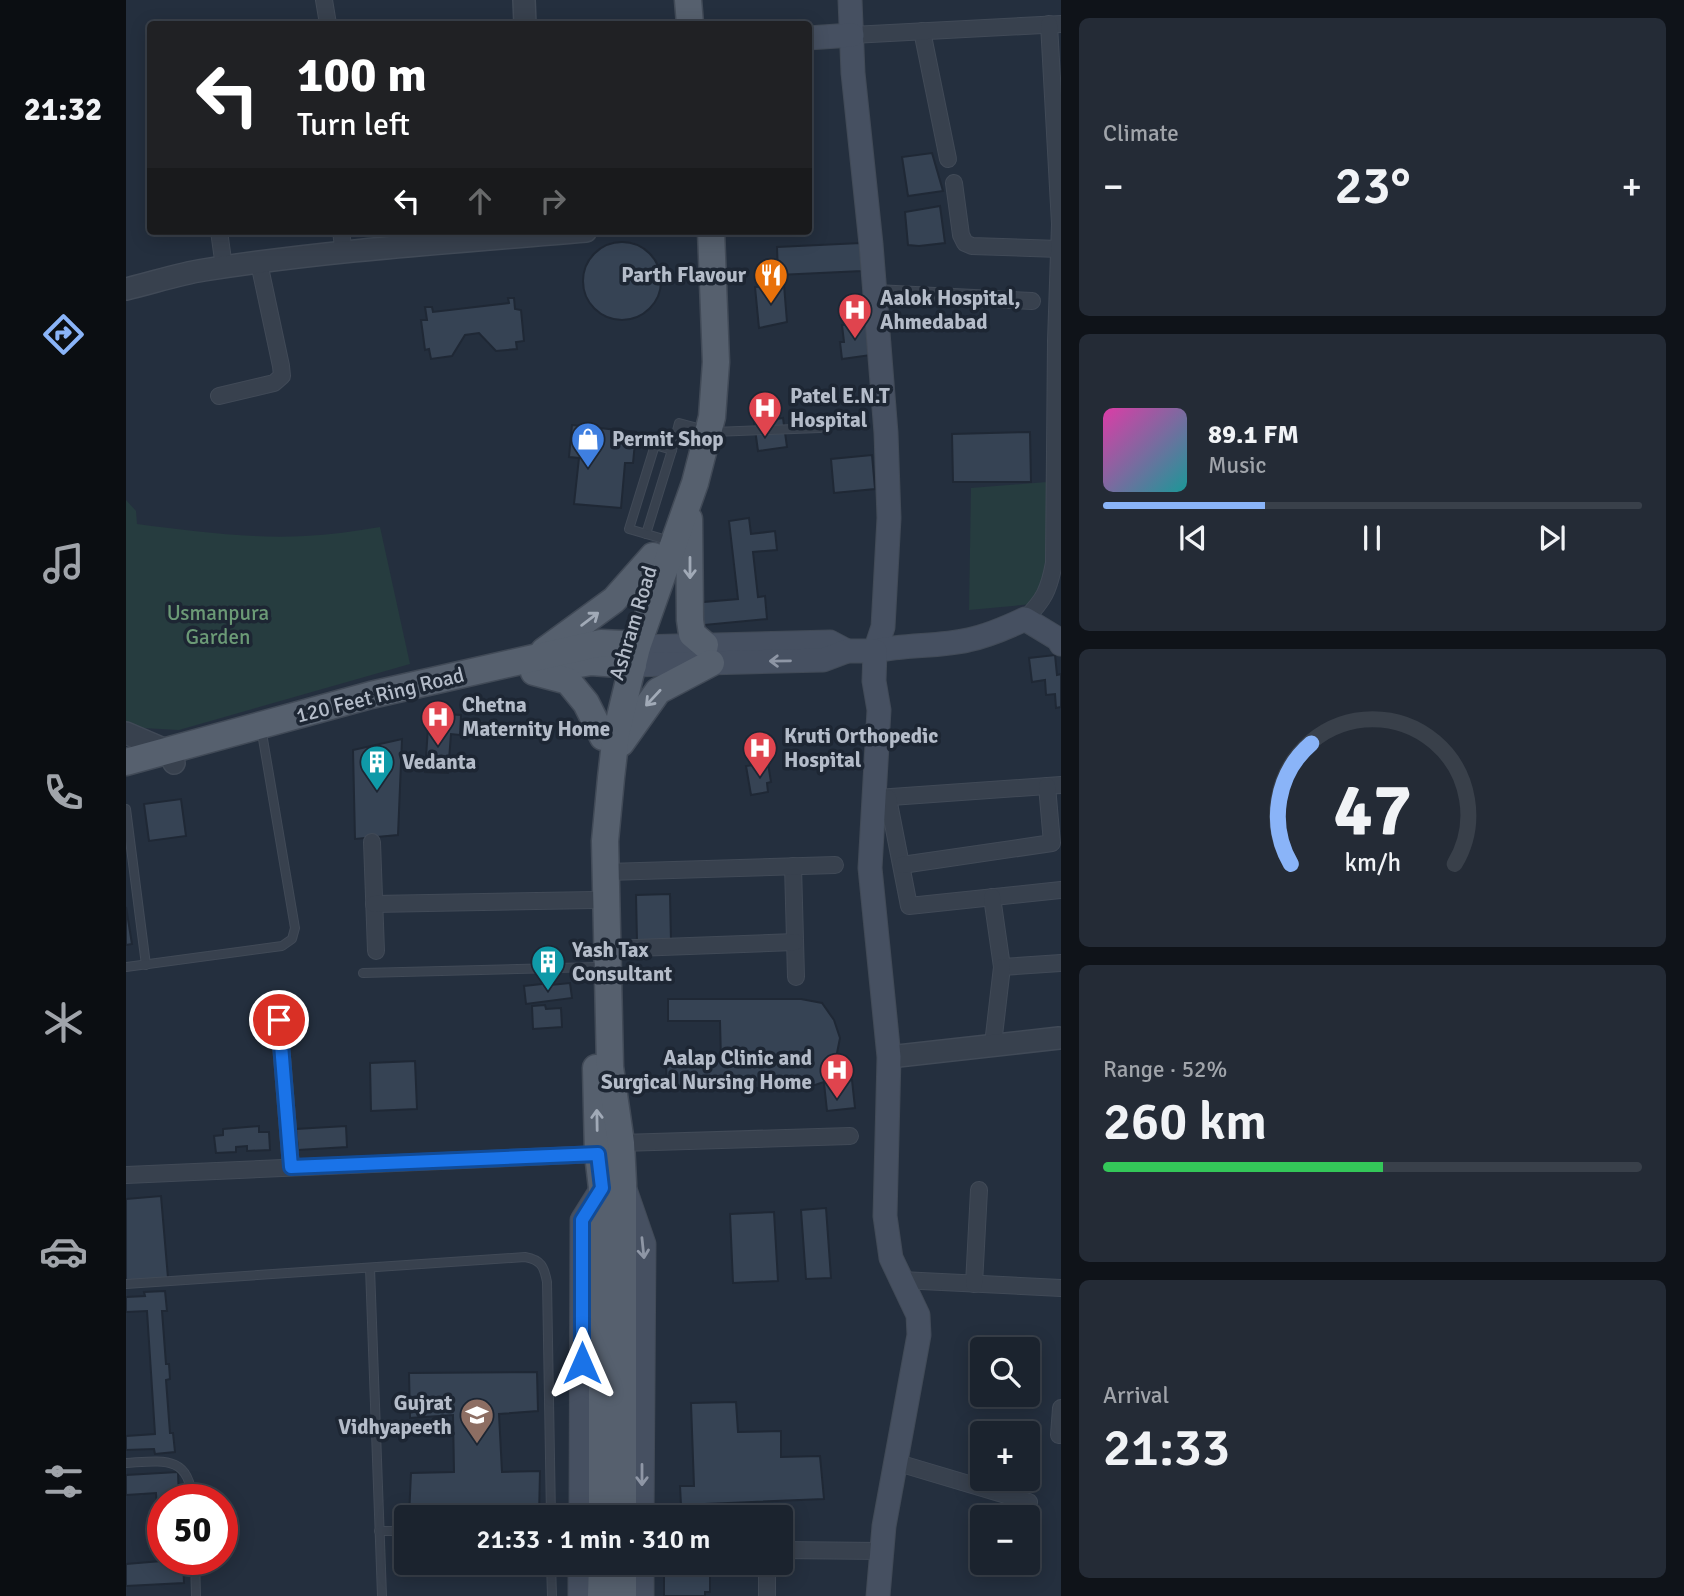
<!DOCTYPE html>
<meta charset="utf-8">
<style>
:root{--surface:#1b232e;--page:#242b36;--text:#f1f3f6;--muted:#a0a4aa;--line:#39404a;--accent:#8ab4f8}
body{margin:0;font-family:Signika,sans-serif;background:var(--page);color:var(--text);height:100vh;display:flex;flex-direction:column;font-size:26px;white-space:nowrap}
*{box-sizing:border-box;margin:0}
p{font-size:23px;color:var(--muted)}
.icon{flex:none;width:38px;height:38px;fill:none;stroke:currentColor;stroke-width:2;stroke-linecap:round;stroke-linejoin:round}
.map{position:relative;flex:1;overflow:hidden}
.side{display:flex;flex-direction:column;gap:18px;padding:18px;background:#0f1319;width:623px}
.side>*{flex:none}
.banner{position:absolute;left:21px;top:21px;width:665px;height:214px;border-radius:7px;box-shadow:0 4px 18px #0003,0 0 0 2px var(--line);background:#202124;color:#fff;overflow:hidden}
.buttons{position:absolute;left:844px;top:1337px;display:grid;gap:14px}
.buttons a{display:grid;place-items:center;width:70px;height:70px;border-radius:7px;background:var(--surface);box-shadow:0 4px 18px #0003,0 0 0 2px var(--line);font-size:35px}
.speed{position:absolute;left:21px;top:1484px;display:flex;gap:14px;font-size:35px;font-weight:700;text-align:center}
.speed>*{display:grid;place-content:center;width:91px;height:91px;border-radius:50%;background:var(--surface);box-shadow:0 4px 18px #0003,0 0 0 2px var(--line);line-height:1}
.speed .limit{border:10px solid #d22;background:#fff;color:#111}
.pin{position:absolute;display:grid;place-items:center;width:60px;height:60px;color:#fff;margin:-30px;border:4px solid #fff;border-radius:50%;box-shadow:0 2px 7px #0007}
.me{position:absolute;width:77px;margin:-38px;rotate:0deg;stroke-linejoin:round;filter:drop-shadow(0 0 5px #0008)}
.turn{display:flex;align-items:center;gap:24px;height:147px;padding:0 35px;font-size:32px}
.turn .icon{width:91px;height:91px;stroke-width:2.5}
.turn b{display:block;font-size:49px;line-height:60px}
.lanes{display:flex;align-items:center;height:66px;padding:0 35px;background:#0003;justify-content:center;gap:35px;direction:ltr}
.lanes .off{opacity:.35}
.big{font-size:52px;font-weight:600;line-height:1.1}
.side .tile{flex:1;display:flex;flex-direction:column;justify-content:center;gap:10px;min-width:0;padding:0 24px;border-radius:10px;background:var(--page)}
.side .dial{align-items:center;gap:0}
.dial svg{height:182px;overflow:visible;fill:none;stroke:var(--line);stroke-width:7;stroke-linecap:round;text-anchor:middle}
.dial text{fill:var(--text);stroke:none}
.song{display:flex;align-items:center;gap:21px}
.cover{width:84px;height:84px;border-radius:10px;background:linear-gradient(135deg,hsl(320 70% 55%),hsl(180 70% 35%))}
.played{height:7px;border-radius:4px;background:linear-gradient(90deg,var(--accent) 30%,var(--line) 30%)}
.keys{display:flex;justify-content:space-around;direction:ltr}
.heat{display:flex;justify-content:space-between;align-items:center;font-size:38px;direction:ltr}
.charge{height:10px;border-radius:5px;background:linear-gradient(90deg,#34c759 52%,var(--line) 0)}
.trip{position:absolute;left:268px;top:1505px;width:399px;height:70px;border-radius:7px;background:var(--surface);box-shadow:0 4px 18px #0003,0 0 0 2px var(--line);font-weight:600;line-height:70px;text-align:center}
main{display:flex;flex:1;min-height:0}
.tab-bar{display:flex;flex-direction:column;width:126px;justify-content:space-around;align-items:center;background:#0b0e12;color:var(--muted)}
.tab-bar .icon{width:49px;height:49px}
.tab-bar .active{color:var(--accent)}
.tab-bar b{font-size:32px;color:var(--text)}
.map>svg:first-child{display:block}
.green{fill:#263c3f}
.building{fill:#364354;stroke:#1f2835;stroke-width:2}
.lines{fill:none;stroke-linecap:round;stroke-linejoin:round}
.service-casing{stroke:#414a57;stroke-width:10}
.minor-casing{stroke:#414a57;stroke-width:18}
.tertiary-casing{stroke:#414a57;stroke-width:24}
.secondary-casing{stroke:#414a57;stroke-width:25}
.primary-casing{stroke:#414a57;stroke-width:29}
.service{stroke:#38414e;stroke-width:8}
.minor{stroke:#38414e;stroke-width:16}
.tertiary{stroke:#38414e;stroke-width:21}
.secondary{stroke:#465061;stroke-width:23}
.primary{stroke:#56606e;stroke-width:26}
.oneway{stroke:#a1aab7}
.oneway2{stroke:#8e96a5}
.route-casing{stroke:#114b97;stroke-width:18}
.route{stroke:#1a73e8;stroke-width:12}
.labels{text-anchor:middle;dominant-baseline:central;stroke-width:7;stroke-linejoin:round;paint-order:stroke}
.poi-label{font-size:21px;font-weight:bold;fill:#b4bcc9;stroke:#1d2633;text-anchor:start}
.park-label{font-size:21px;fill:#6b9a76;stroke:#1d2633}
.street-label{font-size:21px;fill:#b4bcc9;stroke:#1d2633}
</style>
<main>
<nav class="tab-bar">
<b>21:32</b>
<svg class="icon active" aria-label="directions" viewBox="0 0 24 24"><path d="M12 3l9 9-9 9-9-9zM9 14v-3h6M13 9l2 2-2 2"/></svg>
<svg class="icon" aria-label="music" viewBox="0 0 24 24"><path d="M9 18V5l10-2v13"/><circle cx="6" cy="18" r="3"/><circle cx="16" cy="16" r="3"/></svg>
<svg class="icon" aria-label="phone" viewBox="0 0 24 24"><path d="M5 4h4l2 5-3 2q2 4 5 5l2-3 5 2v4C11 20 4 13 5 4z"/></svg>
<svg class="icon" aria-label="climate" viewBox="0 0 24 24"><path d="M12 3v18M4 7l16 10M4 17L20 7"/></svg>
<svg class="icon" aria-label="car" viewBox="0 0 24 24"><path d="M5 17H2v-5l4-1 3-4h7l3 4 3 1v5h-3M9 17h6M6 11h13"/><circle cx="7" cy="17" r="2"/><circle cx="17" cy="17" r="2"/></svg>
<svg class="icon" aria-label="filters" viewBox="0 0 24 24"><path d="M4 7h16M4 17h16"/><circle cx="9" cy="7" r="2"/><circle cx="15" cy="17" r="2"/></svg>
</nav>
<div class="map">
<svg width="935" height="1596" viewBox="0 0 935 1596">
<rect width="100%" height="100%" fill="#242f3e"/>
<g class="green">
<path d="M921,482L919,584L907,604L843,610L845,488Z"/>
<path d="M0,500L10,511L11,524C66,531 123,539 179,536C204,535 229,531 254,527L284,664L53,730L17,728L0,722Z"/>
</g>
<g class="building">
<path d="M806,153L817,191L782,196L776,157Z"/>
<path d="M814,206L819,243L793,246L782,245L779,212Z"/>
<circle cx="496" cy="281" r="39"/>
<path d="M735,243L736,271L652,275L651,247Z"/>
<path d="M658,285L661,322L633,328L629,287Z"/>
<path d="M382,298H388L389,309L395,310L398,341L390,342L391,349L370,351L353,333L339,335L326,356L305,359L303,349L299,350L295,320H301L299,307H306L307,312L383,303Z"/>
<path d="M727,324L728,327L742,326L745,355L716,359L714,342H718L716,325Z"/>
<path d="M657,418L661,447L632,451L628,422Z"/>
<path d="M446,425L510,432L507,463H499L495,508L448,504L453,458L443,457Z"/>
<path d="M904,432L905,482H827L826,434Z"/>
<path d="M746,455L749,489L708,493L705,459Z"/>
<path d="M623,518L625,534L649,531L651,550L627,552L632,597L639,596L641,619L568,626L566,603L612,599L603,521Z"/>
<path d="M929,655L931,675L935,674V707L930,708L929,694L920,695L919,680L906,682L903,658Z"/>
<path d="M303,713L335,715L334,735L325,734L322,773L299,772Z"/>
<path d="M276,739L272,835L229,839L227,750Z"/>
<path d="M642,763L645,782L641,783L642,792L625,795L620,766Z"/>
<path d="M55,799L60,836L23,841L18,804Z"/>
<path d="M544,894L545,942H511L510,895Z"/>
<path d="M0,907L6,944L0,945Z"/>
<path d="M425,983V985L444,983L446,998L400,1004L398,986Z"/>
<path d="M542,999H675L696,1003L708,1020L714,1038L710,1058L698,1082L680,1088H541L540,1061H595L594,1021H542Z"/>
<path d="M419,1005L420,1009L435,1008L436,1027L407,1029L406,1006Z"/>
<path d="M289,1061L291,1109L245,1111L244,1063Z"/>
<path d="M726,1080L729,1108L701,1111L698,1083Z"/>
<path d="M133,1126V1132H143L144,1150L121,1151V1146L110,1147V1152L90,1153L88,1136L97,1135V1129Z"/>
<path d="M220,1126L221,1147L172,1150L170,1129Z"/>
<path d="M35,1196L42,1278L0,1281V1199Z"/>
<path d="M700,1208L705,1278L680,1279L675,1210Z"/>
<path d="M648,1212L652,1281L607,1283L604,1214Z"/>
<path d="M39,1291L41,1311H36L40,1364H43L44,1379L40,1380L44,1433H47L49,1452L29,1454L28,1449L0,1450V1436L29,1434L21,1311L0,1312V1297L19,1296L18,1292Z"/>
<path d="M411,1372L412,1411L373,1414L376,1472L414,1471L413,1517H283L285,1473L328,1472L327,1415L284,1418L283,1373Z"/>
<path d="M610,1402L612,1432L655,1431V1457L694,1456L698,1499L555,1505L554,1486H568L565,1403Z"/>
<path d="M52,1472L53,1500H37V1559H57L58,1583L0,1586V1564L35,1561L30,1493L0,1495V1475Z"/>
<path d="M538,1567H584V1592H579V1596H538Z"/>
</g>
<g class="lines">
<g class="service-casing">
<g id="service">
<path d="M588,432L694,428"/>
<path d="M520,534L546,450"/>
<path d="M534,538L503,529L529,445L546,450L553,423L568,427"/>
<path d="M0,809L20,965"/>
<path d="M0,967L156,946L166,939L169,928L137,739"/>
<path d="M237,973L469,967"/>
<path d="M244,1268L256,1596"/>
<path d="M0,1284L399,1257C415,1260 418,1266 421,1282L425,1517"/>
<path d="M0,1463C35,1461 64,1454 66,1500"/>
<path d="M253,1531H280"/>
<path d="M69,1559L70,1596"/>
<path d="M425,1563L426,1596"/>
</g>
</g>
<g class="minor-casing">
<g id="minor">
<path d="M198,0L202,24"/>
<path d="M796,31L822,159"/>
<path d="M726,35L935,24"/>
<path d="M828,183L835,235L839,243L846,246L933,249"/>
<path d="M93,231L98,267"/>
<path d="M215,231L218,254"/>
<path d="M750,293L906,301"/>
<path d="M93,396L148,383L156,376L155,366L133,263"/>
<path d="M899,619C918,600 923,590 928,563L930,341L934,224L923,24"/>
<path d="M751,798L935,785"/>
<path d="M762,798L783,906L935,890"/>
<path d="M246,842L250,951"/>
<path d="M776,865L926,843L921,786"/>
<path d="M667,866L670,977"/>
<path d="M481,872L709,865"/>
<path d="M866,897L876,967L935,963"/>
<path d="M248,904L468,900"/>
<path d="M482,949L669,942"/>
<path d="M153,1020L165,1167"/>
<path d="M867,1044L876,967"/>
<path d="M495,1143L724,1136"/>
<path d="M0,1175L472,1154"/>
<path d="M775,1280L935,1288"/>
<path d="M848,1284L853,1190"/>
<path d="M933,1435L935,1408"/>
<path d="M769,1462L903,1502"/>
<path d="M654,1550L755,1551"/>
<path d="M641,1563V1596"/>
</g>
</g>
<g class="tertiary-casing">
<g id="tertiary">
<path d="M398,0L399,24"/>
<path d="M0,289C26,283 52,274 78,270C204,250 333,242 460,231"/>
<path d="M0,733L42,751L48,763"/>
<path d="M763,1057L933,1038"/>
</g>
</g>
<g class="secondary-casing">
<g id="secondary">
<path d="M724,0L727,73L745,244L760,433L763,518L757,627L749,651"/>
<path d="M682,38L726,35"/>
<path d="M511,647L704,642L721,651"/>
<path d="M749,651C780,644 812,647 842,640C862,636 880,628 899,619L932,639L935,644"/>
<path d="M507,665L697,660L721,651H749L748,681L753,710L744,868L763,1057L759,1216L765,1258L792,1315L793,1335L758,1526L752,1596"/>
<path d="M500,1192L518,1244L516,1517"/>
<path d="M455,1517L456,1220L476,1188"/>
<path d="M454,1596V1563"/>
<path d="M516,1596V1563"/>
</g>
</g>
<g class="primary-casing">
<g id="primary">
<path d="M562,0L564,24"/>
<path d="M563,519L564,620L566,634L579,645"/>
<path d="M418,651L488,600L527,556"/>
<path d="M436,667L465,662L507,665"/>
<path d="M408,672L442,681L460,703L477,737"/>
<path d="M495,743L532,691L585,663"/>
<path d="M0,762L245,695L408,658L475,643L497,644L511,647"/>
<path d="M470,1068L472,1154L476,1188V1517"/>
<path d="M497,1517V1183L495,1143L484,1067L479,841L485,778L490,734L511,647L569,483L586,417L590,362L585,231"/>
<path d="M475,1596L476,1563"/>
<path d="M497,1596V1563"/>
</g>
</g>
<use href="#service" class="service"/>
<use href="#minor" class="minor"/>
<use href="#tertiary" class="tertiary"/>
<use href="#secondary" class="secondary"/>
<use href="#primary" class="primary"/>
</g>
<defs><path id="oneway-shaft" d="M-6 0H5M1.5-3L5.5 0L1.5 3" fill="none" stroke-width="1.6" stroke-linecap="round" stroke-linejoin="round" transform="scale(1.75)"/></defs>
<g class="oneway">
<use href="#oneway-shaft" transform="translate(564 568) rotate(90)"/>
<use href="#oneway-shaft" transform="translate(464 619) rotate(-37)"/>
<use href="#oneway-shaft" transform="translate(527 698) rotate(133)"/>
<use href="#oneway-shaft" transform="translate(471 1120) rotate(-91)"/>
</g>
<g class="oneway2">
<use href="#oneway-shaft" transform="translate(654 661) rotate(179)"/>
<use href="#oneway-shaft" transform="translate(517 1248) rotate(84)"/>
<use href="#oneway-shaft" transform="translate(516 1475) rotate(90)"/>
</g>
<g class="lines">
<g class="route-casing">
<path id="route" d="M153,1020L165,1167L472,1154L476,1188L456,1220V1363"/>
</g>
<use href="#route" class="route"/>
</g>
<defs>
<g id="restaurant-pin" transform="scale(1.75)"><path d="M0 17L-7.5 6A9.5 9.5 0 1 1 7.5 6Z" fill="#e8710a" stroke="#1d2633"/><path d="M-5-6h1v4h1v-4h1v4h1v-4h1v5L-1.5 .5V6h-2V.5L-5-1ZM5-6V6H3V1.5H1.5Q1.5-4 5-6Z" fill="#fff"/></g>
<g id="hospital-pin" transform="scale(1.75)"><path d="M0 17L-7.5 6A9.5 9.5 0 1 1 7.5 6Z" fill="#e0444e" stroke="#1d2633"/><path d="M-5-5h3v3.5h4V-5h3V5h-3V1.5h-4V5h-3Z" fill="#fff"/></g>
<g id="shop-pin" transform="scale(1.75)"><path d="M0 17L-7.5 6A9.5 9.5 0 1 1 7.5 6Z" fill="#3f7fe0" stroke="#1d2633"/><path d="M-5-2.5h2.3a2.7 3.5 0 0 1 5.4 0H5L5.5 6h-11ZM-1.5-2.5h3a1.5 2.3 0 0 0-3 0Z" fill="#fff"/></g>
<g id="building-pin" transform="scale(1.75)"><path d="M0 17L-7.5 6A9.5 9.5 0 1 1 7.5 6Z" fill="#0f9aa8" stroke="#1d2633"/><path d="M-4-6H4V6H1V3H-1V6H-4ZM-2.5-4.3h1.7v1.8h-1.7ZM.8-4.3h1.7v1.8H.8ZM-2.5-1h1.7V.8h-1.7ZM.8-1h1.7V.8H.8Z" fill="#fff"/></g>
<g id="university-pin" transform="scale(1.75)"><path d="M0 17L-7.5 6A9.5 9.5 0 1 1 7.5 6Z" fill="#8d6e63" stroke="#1d2633"/><path d="M0-5L7-2L0 1L-7-2ZM-4 1L0 2.5L4 1V4Q0 6-4 4Z" fill="#fff"/></g>
</defs>
<g fill-rule="evenodd">
<use href="#restaurant-pin" x="645" y="275"/>
<use href="#hospital-pin" x="729" y="310"/>
<use href="#hospital-pin" x="639" y="408"/>
<use href="#shop-pin" x="462" y="439"/>
<use href="#hospital-pin" x="312" y="717"/>
<use href="#hospital-pin" x="634" y="748"/>
<use href="#building-pin" x="251" y="762"/>
<use href="#building-pin" x="422" y="962"/>
<use href="#hospital-pin" x="711" y="1070"/>
<use href="#university-pin" x="351" y="1415"/>
</g>
<g class="labels">
<g class="poi-label">
<text x="620" y="275" text-anchor="end">Parth Flavour</text>
<text x="754" y="298">Aalok Hospital,<tspan x="754" dy="24">Ahmedabad</tspan></text>
<text x="664" y="396">Patel E.N.T<tspan x="664" dy="24">Hospital</tspan></text>
<text x="486" y="439">Permit Shop</text>
<text x="336" y="705">Chetna<tspan x="336" dy="24">Maternity Home</tspan></text>
<text x="658" y="736">Kruti Orthopedic<tspan x="658" dy="24">Hospital</tspan></text>
<text x="276" y="762">Vedanta</text>
<text x="446" y="950">Yash Tax<tspan x="446" dy="24">Consultant</tspan></text>
<text x="686" y="1058" text-anchor="end">Aalap Clinic and<tspan x="686" dy="24">Surgical Nursing Home</tspan></text>
<text x="326" y="1403" text-anchor="end">Gujrat<tspan x="326" dy="24">Vidhyapeeth</tspan></text>
</g>
<g class="park-label">
<text x="92" y="613">Usmanpura<tspan x="92" dy="24">Garden</tspan></text>
</g>
<g class="street-label">
<text transform="translate(507 623) rotate(-73)">Ashram Road</text>
<text transform="translate(254 695) rotate(-14)">120 Feet Ring Road</text>
</g>
</g>
</svg>
<div class="buttons">
<a><svg class="icon" aria-label="search" viewBox="0 0 24 24"><circle cx="10" cy="10" r="6"/><path d="M15 15l6 6"/></svg></a>
<a>+</a>
<a>−</a>
</div>
<div class="speed"><div class="limit">50</div></div>
<div class="pin" style="left:153px;top:1020px;background:#d93025"><svg class="icon" aria-label="arrive" viewBox="0 0 24 24"><path d="M6 21V4h12l-3 4 3 4H6"/></svg></div>
<svg class="me" style="left:456px;top:1363px" viewBox="-20 -20 40 40"><path d="M0-17L14 15 0 8-14 15z" fill="#1a73e8" stroke="#fff" stroke-width="4"/></svg>
<div class="trip">21:33 · 1 min · 310 m</div>
<div class="banner">
<div class="turn"><svg class="icon" aria-label="left" viewBox="0 0 24 24"><path d="M17 20v-9H6M10 6l-5 5 5 5"/></svg><div><b>100 m</b>Turn left</div></div>
<div class="lanes"><svg class="icon" aria-label="left" viewBox="0 0 24 24"><path d="M17 20v-9H6M10 6l-5 5 5 5"/></svg><svg class="icon off" aria-label="ahead" viewBox="0 0 24 24"><path d="M12 20V5M6 11l6-6 6 6"/></svg><svg class="icon off" aria-label="right" viewBox="0 0 24 24"><path d="M7 20v-9h11M14 6l5 5-5 5"/></svg></div>
</div>
</div>
<section class="side">
<div class="tile"><p>Climate</p>
<div class="heat"><a>−</a><b class="big">23°</b><a>+</a></div>
</div>
<div class="tile">
<div class="song"><i class="cover"></i><div><b>89.1 FM</b><p>Music</p></div></div>
<div class="played"></div>
<div class="keys"><svg class="icon" aria-label="previous" viewBox="0 0 24 24"><path d="M18 5L8 12l10 7zM5 5v14"/></svg><svg class="icon" aria-label="pause" viewBox="0 0 24 24"><path d="M8 5v14M16 5v14"/></svg><svg class="icon" aria-label="next" viewBox="0 0 24 24"><path d="M6 5l10 7-10 7zM19 5v14"/></svg></div>
</div>
<div class="tile dial"><svg viewBox="0 0 100 80">
<path d="M14 69A42 42 0 1 1 86 69"/>
<path d="M14 69A42 42 0 0 1 23 16" stroke="#8ab4f8"/>
<text x="50" y="56" font-size="32" font-weight="700">47</text>
<text x="50" y="72" font-size="11">km/h</text>
</svg></div>
<div class="tile"><p>Range · 52%</p><b class="big">260 km</b><div class="charge"></div></div>
<div class="tile"><p>Arrival</p><b class="big">21:33</b></div>
</section>
</main>
